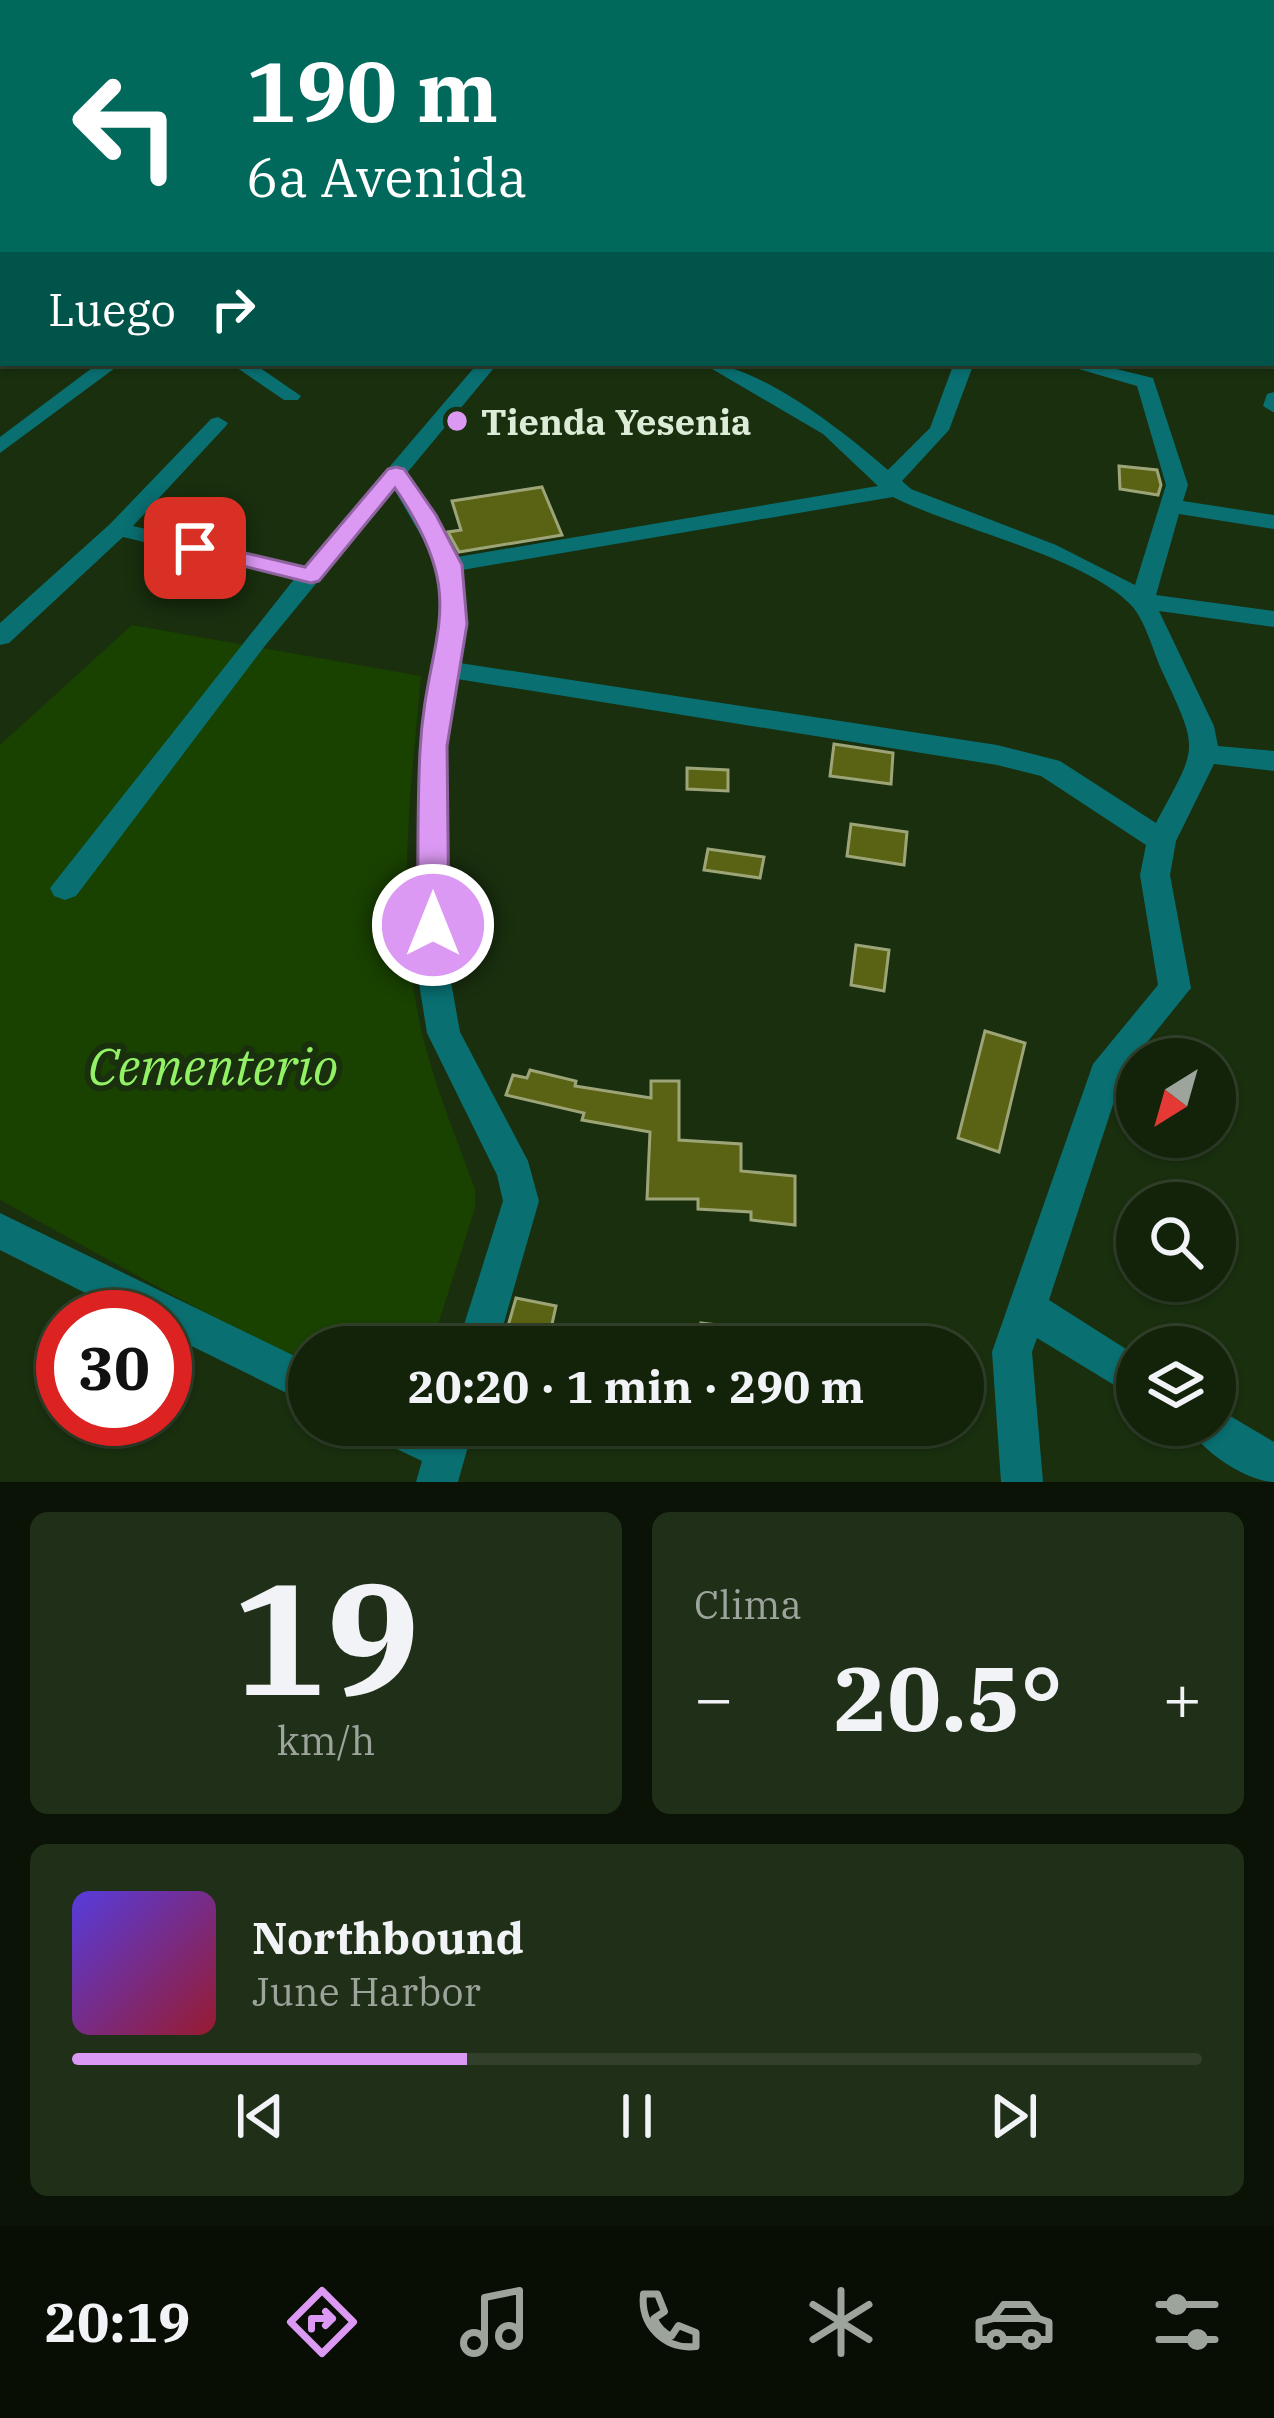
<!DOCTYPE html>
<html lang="es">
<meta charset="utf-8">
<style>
:root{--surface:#13230a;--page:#202f18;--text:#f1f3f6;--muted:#9da49c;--line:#32402b;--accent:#dc99f4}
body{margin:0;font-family:"IBM Plex Serif",serif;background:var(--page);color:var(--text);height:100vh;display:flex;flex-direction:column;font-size:45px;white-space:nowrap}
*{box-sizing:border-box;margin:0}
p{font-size:39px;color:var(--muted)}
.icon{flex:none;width:66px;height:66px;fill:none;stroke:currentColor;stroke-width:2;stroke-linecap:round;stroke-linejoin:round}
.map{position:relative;height:1482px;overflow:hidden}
.drawer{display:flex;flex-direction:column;gap:30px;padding:30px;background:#0a1306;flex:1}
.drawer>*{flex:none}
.top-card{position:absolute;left:0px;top:0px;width:1275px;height:366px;box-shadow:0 3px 9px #0004,0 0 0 3px var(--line);background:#00695c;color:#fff;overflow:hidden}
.needle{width:78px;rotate:217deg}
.tools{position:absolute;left:1116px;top:1038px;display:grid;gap:24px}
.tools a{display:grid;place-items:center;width:120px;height:120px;border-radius:50%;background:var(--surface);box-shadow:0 3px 9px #0004,0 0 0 3px var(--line);font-size:60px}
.speed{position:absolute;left:36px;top:1290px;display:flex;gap:24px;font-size:60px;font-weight:700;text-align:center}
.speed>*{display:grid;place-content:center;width:156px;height:156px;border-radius:50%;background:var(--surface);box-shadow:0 3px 9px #0004,0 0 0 3px var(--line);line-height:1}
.speed .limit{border:18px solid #d22;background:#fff;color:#111}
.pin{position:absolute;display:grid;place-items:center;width:102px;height:102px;color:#fff;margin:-51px;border-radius:24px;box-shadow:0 6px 18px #0006}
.me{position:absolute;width:132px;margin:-66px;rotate:0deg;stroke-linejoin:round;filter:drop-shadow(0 0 9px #0008)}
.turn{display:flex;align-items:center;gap:42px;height:252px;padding:0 48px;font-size:54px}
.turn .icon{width:156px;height:156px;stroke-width:2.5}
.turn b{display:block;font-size:84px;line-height:102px}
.then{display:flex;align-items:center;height:114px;padding:0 48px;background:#0003;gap:24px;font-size:45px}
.big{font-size:90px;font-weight:700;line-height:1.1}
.drawer .tile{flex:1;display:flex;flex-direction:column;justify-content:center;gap:18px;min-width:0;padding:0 42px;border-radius:18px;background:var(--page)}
.drawer .dial{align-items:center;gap:0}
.dial b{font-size:156px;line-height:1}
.song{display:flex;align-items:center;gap:36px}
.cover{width:144px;height:144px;border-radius:18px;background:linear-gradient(135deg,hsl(250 70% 55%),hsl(350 70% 35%))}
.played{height:12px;border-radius:6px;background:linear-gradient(90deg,var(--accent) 35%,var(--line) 35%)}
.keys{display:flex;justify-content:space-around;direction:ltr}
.heat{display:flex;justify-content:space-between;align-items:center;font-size:66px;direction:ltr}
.drawer .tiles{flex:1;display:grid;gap:30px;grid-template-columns:1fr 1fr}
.tile:last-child{grid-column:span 2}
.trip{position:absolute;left:288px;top:1326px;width:696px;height:120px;border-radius:60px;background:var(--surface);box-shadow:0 3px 9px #0004,0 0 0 3px var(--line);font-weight:700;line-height:120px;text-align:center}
.tabs{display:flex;height:192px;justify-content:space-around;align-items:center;background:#080e04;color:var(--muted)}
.tabs .icon{width:84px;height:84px}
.tabs .on{color:var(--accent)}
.tabs b{font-size:54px;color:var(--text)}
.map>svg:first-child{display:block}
.green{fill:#194100}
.building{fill:#596313;stroke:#9da578;stroke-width:3}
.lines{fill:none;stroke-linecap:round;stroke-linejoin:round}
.minor{fill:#096f71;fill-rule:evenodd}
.route{fill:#dc99f4;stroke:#8f639f;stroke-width:3}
.poi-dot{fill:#dc99f4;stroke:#192f0e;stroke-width:4.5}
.labels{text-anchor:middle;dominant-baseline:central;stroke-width:12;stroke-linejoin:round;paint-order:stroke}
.far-poi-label{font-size:36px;font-weight:bold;fill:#ddecd7;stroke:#192f0e;text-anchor:start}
.near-park-label{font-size:51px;font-style:italic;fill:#93f165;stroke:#192f0e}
</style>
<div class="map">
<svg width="1274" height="1482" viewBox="0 0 1274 1482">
<rect width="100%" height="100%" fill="#192f0e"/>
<path class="green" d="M132,625L421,676C410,797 394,921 424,1041C437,1091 457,1140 475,1189V1208L431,1347H309V1370L0,1200V745Z"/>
<g class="building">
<path d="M1119,466L1157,470L1161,485L1158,495L1120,489Z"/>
<path d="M542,487L562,535L459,552L448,532L461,530L452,501Z"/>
<path d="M834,744L893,753L891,784L830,776Z"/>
<path d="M687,768L728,770V791L687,789Z"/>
<path d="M851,824L907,832L904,865L847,856Z"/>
<path d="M708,849L764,857L760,878L704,870Z"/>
<path d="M856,945L889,950L884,991L851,985Z"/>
<path d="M985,1031L1025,1043L999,1152L958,1138Z"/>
<path d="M530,1070L576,1081L575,1086L651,1098V1081H679V1140L741,1144V1171L795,1176V1225L751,1220V1212L698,1209V1199H647L650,1132L582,1120L584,1113L506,1095L513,1075L527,1078Z"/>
<path d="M516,1298L556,1306L547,1347H502Z"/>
<path d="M701,1323L784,1333L783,1347H699Z"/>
</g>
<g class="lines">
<g class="minor">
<path d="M357,0H371L374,3H360Z"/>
<path d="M532,0H545L530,3Z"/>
<path d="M677,0H690L675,3Z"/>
<path d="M791,0H809L813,3H795Z"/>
<path d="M876,0H911L915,3H880Z"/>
<path d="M965,0H977L963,3Z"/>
<rect x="1272" y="156" width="2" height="10"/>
<rect x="1272" y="189" width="2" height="10"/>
<rect x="0" y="288" width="3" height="10"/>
<rect x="1272" y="301" width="2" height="13"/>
<path d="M0,317H3L0,330Z"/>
<path d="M87,363H110L115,368L0,453V437L92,368Z"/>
<path d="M230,363H253L301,396L298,400H284Z"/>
<path d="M478,363H498L407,473L457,557L878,486L823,434L702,363C758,363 847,434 888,470L930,428L954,363H974L949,430L902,481L911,489L1056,545L1135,585L1166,485L1137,386L1058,363H1092L1153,378L1188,485L1183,501L1274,515V529L1179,514L1156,595L1274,611V627L1159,611L1214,726L1218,746L1274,751V771L1214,764L1176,841L1170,875L1191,988L1124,1071L1049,1300L1137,1356V1399L1037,1338L1032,1352L1043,1482H1001L992,1352L1093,1064L1158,985L1140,875L1146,845L1041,776L997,765L457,679L447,746L449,971L460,1032L528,1161L539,1201L497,1347H457L503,1201L497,1175L427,1033L417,971L419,746L442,624L438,565L394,489L264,647L76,896L65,900L54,896L50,888L295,578L123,537L9,643L0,645V623L110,524L211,419L218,417L228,423L225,427L133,526L305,566ZM893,497C956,529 1082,556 1130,604C1145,619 1153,651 1162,671C1200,753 1198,744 1156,823L1060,761L997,745L460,663L466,624L462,570Z"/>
<path d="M1274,392V412H1273L1263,406L1267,394Z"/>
<path d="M0,1213L309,1363V1404L165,1333V1317H133L0,1250Z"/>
<path d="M1215,1407L1274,1442V1482C1247,1482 1198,1449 1188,1425H1215Z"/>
<path d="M372,1425H474L458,1482H416L422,1461L378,1440Z"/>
</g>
</g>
<path class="route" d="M396,467L404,469L436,515L462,565L467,624L447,746L449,925L444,934L433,938L422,934L418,925C418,867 417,808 420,751C426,631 474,604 395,488L319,581L311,583L187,552L183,548L195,541L305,567L388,469Z"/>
<circle class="poi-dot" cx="457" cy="421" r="12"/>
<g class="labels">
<g class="far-poi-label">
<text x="481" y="421">Tienda Yesenia</text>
</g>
<g class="near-park-label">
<text x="213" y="1066">Cementerio</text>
</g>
</g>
</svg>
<div class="tools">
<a><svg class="needle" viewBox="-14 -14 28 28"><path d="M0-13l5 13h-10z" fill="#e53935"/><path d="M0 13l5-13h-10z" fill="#9da49c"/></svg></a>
<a><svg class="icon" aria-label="search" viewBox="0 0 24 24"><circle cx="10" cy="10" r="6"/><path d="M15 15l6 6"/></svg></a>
<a><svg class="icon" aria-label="layers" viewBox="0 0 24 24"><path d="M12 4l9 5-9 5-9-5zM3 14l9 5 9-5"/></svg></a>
</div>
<div class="speed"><div class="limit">30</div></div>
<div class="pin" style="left:195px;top:548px;background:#d93025"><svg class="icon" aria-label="arrive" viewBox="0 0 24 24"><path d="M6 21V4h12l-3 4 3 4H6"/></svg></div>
<svg class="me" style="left:433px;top:925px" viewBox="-20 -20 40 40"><circle r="17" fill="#dc99f4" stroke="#fff" stroke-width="3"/><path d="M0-11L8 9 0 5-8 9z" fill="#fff"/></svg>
<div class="trip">20:20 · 1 min · 290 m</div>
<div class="top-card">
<div class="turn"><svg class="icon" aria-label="left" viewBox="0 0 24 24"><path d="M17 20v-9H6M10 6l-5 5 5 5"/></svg><div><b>190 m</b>6a Avenida</div></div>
<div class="then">Luego<svg class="icon" aria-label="right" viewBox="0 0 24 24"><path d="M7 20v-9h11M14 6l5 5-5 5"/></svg></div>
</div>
</div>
<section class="drawer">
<div class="tiles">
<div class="tile dial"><b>19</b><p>km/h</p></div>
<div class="tile"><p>Clima</p>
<div class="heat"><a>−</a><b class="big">20.5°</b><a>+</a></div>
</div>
<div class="tile">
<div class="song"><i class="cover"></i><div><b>Northbound</b><p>June Harbor</p></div></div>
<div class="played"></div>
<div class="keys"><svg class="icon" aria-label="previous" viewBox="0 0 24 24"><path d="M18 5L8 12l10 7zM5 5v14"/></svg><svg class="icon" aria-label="pause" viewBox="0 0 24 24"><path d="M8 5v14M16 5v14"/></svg><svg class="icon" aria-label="next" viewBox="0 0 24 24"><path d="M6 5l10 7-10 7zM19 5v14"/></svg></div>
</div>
</div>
</section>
<nav class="tabs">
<b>20:19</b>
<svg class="icon on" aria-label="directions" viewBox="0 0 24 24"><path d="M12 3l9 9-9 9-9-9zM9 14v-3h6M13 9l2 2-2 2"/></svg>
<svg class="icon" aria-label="music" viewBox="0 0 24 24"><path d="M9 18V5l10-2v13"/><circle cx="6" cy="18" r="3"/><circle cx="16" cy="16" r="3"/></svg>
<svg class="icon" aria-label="phone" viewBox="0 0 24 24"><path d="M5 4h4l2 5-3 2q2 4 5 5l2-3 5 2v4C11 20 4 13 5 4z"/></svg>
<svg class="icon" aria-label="climate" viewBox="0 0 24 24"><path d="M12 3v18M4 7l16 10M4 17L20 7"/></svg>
<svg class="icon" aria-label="car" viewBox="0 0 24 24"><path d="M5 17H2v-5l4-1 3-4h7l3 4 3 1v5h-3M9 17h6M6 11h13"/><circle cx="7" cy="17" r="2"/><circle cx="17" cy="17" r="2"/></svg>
<svg class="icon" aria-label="filters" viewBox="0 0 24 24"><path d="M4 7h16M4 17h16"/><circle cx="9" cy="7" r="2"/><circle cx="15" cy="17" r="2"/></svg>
</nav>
